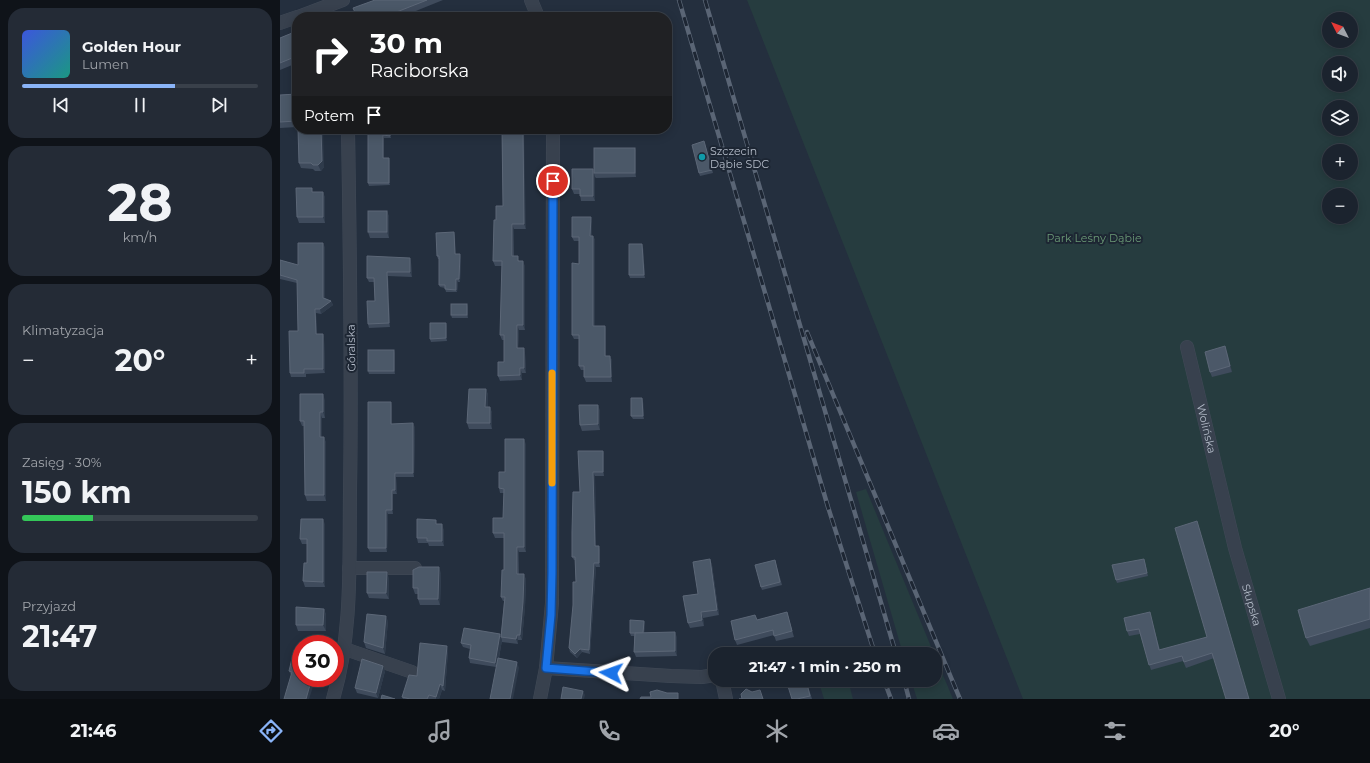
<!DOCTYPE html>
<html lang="pl">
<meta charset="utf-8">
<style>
:root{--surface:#1b232e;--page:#242b36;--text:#f1f3f6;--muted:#a0a4aa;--line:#39404a;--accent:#8ab4f8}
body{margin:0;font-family:Montserrat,sans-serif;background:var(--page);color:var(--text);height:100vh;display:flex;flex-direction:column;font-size:15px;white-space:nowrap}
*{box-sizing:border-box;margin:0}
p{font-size:13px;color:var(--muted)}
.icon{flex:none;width:22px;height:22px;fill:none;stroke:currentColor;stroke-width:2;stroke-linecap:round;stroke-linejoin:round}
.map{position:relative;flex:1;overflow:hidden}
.sheet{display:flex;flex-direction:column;gap:8px;padding:8px;background:#0f1319;width:280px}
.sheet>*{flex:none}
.banner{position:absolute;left:12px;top:12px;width:380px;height:122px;border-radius:16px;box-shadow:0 2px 10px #0003,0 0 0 1px var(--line);background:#202124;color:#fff;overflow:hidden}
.needle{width:26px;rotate:312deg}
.controls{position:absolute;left:1042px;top:12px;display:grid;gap:8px}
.controls a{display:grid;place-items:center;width:36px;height:36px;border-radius:50%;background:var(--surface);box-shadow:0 2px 10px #0003,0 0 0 1px var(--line);font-size:20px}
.speed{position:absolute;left:12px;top:635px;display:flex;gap:8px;font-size:20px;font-weight:700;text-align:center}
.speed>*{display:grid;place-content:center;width:52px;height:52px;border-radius:50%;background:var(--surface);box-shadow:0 2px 10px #0003,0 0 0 1px var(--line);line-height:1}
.speed .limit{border:6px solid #d22;background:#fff;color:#111}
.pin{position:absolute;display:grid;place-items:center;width:34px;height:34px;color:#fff;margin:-17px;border:2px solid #fff;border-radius:50%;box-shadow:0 1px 4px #0007}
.me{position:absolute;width:44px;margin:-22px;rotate:274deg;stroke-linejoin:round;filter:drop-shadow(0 0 3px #0008)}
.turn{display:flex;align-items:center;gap:14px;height:84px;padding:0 12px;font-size:18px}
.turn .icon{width:52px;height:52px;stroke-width:2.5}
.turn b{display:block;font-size:28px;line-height:34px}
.then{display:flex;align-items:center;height:38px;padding:0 12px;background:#0003;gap:8px;font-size:15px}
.big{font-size:30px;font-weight:700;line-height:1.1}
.sheet .tile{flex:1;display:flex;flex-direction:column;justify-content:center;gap:6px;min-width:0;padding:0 14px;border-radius:16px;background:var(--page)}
.sheet .dial{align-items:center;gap:0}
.dial b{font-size:52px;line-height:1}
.song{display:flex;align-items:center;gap:12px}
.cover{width:48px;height:48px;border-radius:6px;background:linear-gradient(135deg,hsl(230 70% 55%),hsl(170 70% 35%))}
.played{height:4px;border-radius:2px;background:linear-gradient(90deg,var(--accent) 65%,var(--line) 65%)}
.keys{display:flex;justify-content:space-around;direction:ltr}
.heat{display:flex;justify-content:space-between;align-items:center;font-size:22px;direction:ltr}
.charge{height:6px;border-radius:3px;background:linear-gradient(90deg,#34c759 30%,var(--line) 0)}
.trip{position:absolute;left:428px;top:647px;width:234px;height:40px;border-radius:16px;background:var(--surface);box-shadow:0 2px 10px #0003,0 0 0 1px var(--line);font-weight:700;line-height:40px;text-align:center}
.menu{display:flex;height:64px;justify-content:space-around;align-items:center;background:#0b0e12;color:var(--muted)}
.menu .icon{width:28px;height:28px}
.menu .active{color:var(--accent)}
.menu b{font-size:18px;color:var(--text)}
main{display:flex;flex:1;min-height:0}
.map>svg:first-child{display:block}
.green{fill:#263c3f;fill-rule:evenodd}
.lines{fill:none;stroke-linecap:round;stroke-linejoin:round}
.street-casing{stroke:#414a57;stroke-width:14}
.street{stroke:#38414e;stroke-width:13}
.rail-casing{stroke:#5a6575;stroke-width:4.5}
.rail{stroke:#1d2633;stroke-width:3;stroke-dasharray:9;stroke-linecap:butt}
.wall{fill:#3f4b5c}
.shaded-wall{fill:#2f3b4b}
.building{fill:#4b5868;stroke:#5c6777}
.route-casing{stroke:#114b97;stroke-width:10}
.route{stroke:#1a73e8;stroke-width:7}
.slow{stroke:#f59e0b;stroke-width:7}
.culture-dot{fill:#0f9aa8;stroke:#1d2633;stroke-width:1.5}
.labels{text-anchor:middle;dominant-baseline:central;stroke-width:4;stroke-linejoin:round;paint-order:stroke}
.poi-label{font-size:11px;fill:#b4bcc9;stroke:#1d2633;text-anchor:start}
.park-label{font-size:11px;fill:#6b9a76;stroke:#1d2633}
.street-label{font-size:11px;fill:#b4bcc9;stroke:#1d2633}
</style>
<main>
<section class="sheet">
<div class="tile">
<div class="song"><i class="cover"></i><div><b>Golden Hour</b><p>Lumen</p></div></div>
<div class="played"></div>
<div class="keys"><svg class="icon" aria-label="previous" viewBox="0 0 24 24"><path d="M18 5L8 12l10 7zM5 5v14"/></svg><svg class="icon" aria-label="pause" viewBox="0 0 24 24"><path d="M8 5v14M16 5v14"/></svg><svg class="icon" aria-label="next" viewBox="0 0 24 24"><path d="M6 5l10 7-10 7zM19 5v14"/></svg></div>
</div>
<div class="tile dial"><b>28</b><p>km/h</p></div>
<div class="tile"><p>Klimatyzacja</p>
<div class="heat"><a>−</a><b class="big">20°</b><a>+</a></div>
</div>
<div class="tile"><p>Zasięg · 30%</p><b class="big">150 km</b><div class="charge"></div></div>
<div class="tile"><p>Przyjazd</p><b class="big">21:47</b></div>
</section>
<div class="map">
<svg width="1090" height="699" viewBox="0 0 1090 699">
<rect width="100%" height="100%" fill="#242f3e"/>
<g class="green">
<path d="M467,0H1090V699H743ZM1049,19H1071V41H1049ZM1049,63H1071V85H1049ZM1049,107H1071V129H1049ZM1049,151H1071V173H1049ZM1049,195H1071V217H1049Z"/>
<path d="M586,489L654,654H623L576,492Z"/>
<path d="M655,656L673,699H637L631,680H655Z"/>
<path d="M538,680H568L573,699H544Z"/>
</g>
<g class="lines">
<g class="street-casing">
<g id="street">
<path d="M251,0L258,17"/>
<path d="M18,17L63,0"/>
<path d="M0,23L17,17"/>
<path id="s1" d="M907,347L955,548L999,699"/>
<path d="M69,568H135"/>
<path d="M65,649L132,672"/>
<path d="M266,668L391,676L422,677L435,675"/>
<path d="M442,680L446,699"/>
<path d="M53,699C73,632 69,561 70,492C72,371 70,250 68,129"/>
<path d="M260,699L266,668L272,603L273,129"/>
</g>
</g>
<use href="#street" class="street"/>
<g class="rail-casing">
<g id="rail">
<path d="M399,0L548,507L595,654"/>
<path d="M425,0L616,654"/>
<path d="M527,332L680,699"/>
<path d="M604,680L611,699"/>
<path d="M624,680L629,699"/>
</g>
</g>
<use href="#rail" class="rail"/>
</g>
<g class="wall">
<path d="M95,0H163L121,17H77Z"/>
<path d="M17,31V63L0,70V38Z"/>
<path d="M17,94V127L0,128V95Z"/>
<path d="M18,129L44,167L41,171H35L33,169L21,168L19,163Z"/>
<path d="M88,129H111V138H104V158L110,161V185L89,186L88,183Z"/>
<path d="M222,129L246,229H234V256L245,266V330H239L238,348L245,353L246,373H242V380L220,381L218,376L224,362V340H222L220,335L222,266H215L213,261L216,220L223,206Z"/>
<path d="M425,144L433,173L420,176L419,173Z"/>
<path d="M355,148L356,152V177L316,178L315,177V201H301L300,194H294L292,189L314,171Z"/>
<path d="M34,192H43L45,198V223H19L17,217Z"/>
<path d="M107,211L109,217V238H90L88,232Z"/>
<path d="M312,221V236H313L315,240V326H325L326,331V356L332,360V382H306L304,377V370H301L299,366V339H294L292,335L299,264V241H294L292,237Z"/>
<path d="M175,235V254L181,257L180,282H178L177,292H166L165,288L160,287L159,285V259H158L157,256Z"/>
<path d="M45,247V298L51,301L53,305L41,314L36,313L37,334H43L44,338L45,373L26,374V377H11L10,373L18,331L17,283L0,279V260L18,265Z"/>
<path d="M363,247L365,278H350L349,275Z"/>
<path d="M131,262L132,277L108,276L110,327L89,328L88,324L95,301L94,282H89L87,278Z"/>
<path d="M188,307V318H172L171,315Z"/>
<path d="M167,326V341L151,342L150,339Z"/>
<path d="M947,352L952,372L932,377L930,372Z"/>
<path d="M115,353V374H89L88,371Z"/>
<path d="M206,389L208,395V407H210L212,413V429H189L187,423Z"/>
<path d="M362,398L363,401L364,419H353L351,416Z"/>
<path d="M45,400V418H42V437H44L46,443V501H27L25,495V426H22L20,421Z"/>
<path d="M112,406V424L135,427L134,477H116L117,494H113V514H108L107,552H90L88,548Z"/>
<path d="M320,410V430L302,431L300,425Z"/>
<path d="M246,444V552H239V574L246,579L245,607L242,640H238V644L222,642V640L219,658L239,668L216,667L190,663L189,658L190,649L183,647L181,643L221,636L224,601H223L221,597L224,570V538H215L213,533L223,518L224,493H220L219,488L225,472Z"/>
<path d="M323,451L324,454V476H315L316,546L320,550V567H316L310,654L302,652L297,658L290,652L289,648L296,582L295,560H294L292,557L300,492Z"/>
<path d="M45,524V587H25L23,581L27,563V544H22L20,539Z"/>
<path d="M158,524L164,530V546H149L148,543H138L137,538Z"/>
<path d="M918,526L934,658L906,668L903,661L871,670L860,634L849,636L847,631L871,617L880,650L927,637Z"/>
<path d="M430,559L432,565L439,615L423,618L424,626L410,628L408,623Z"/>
<path d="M495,560L502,585L482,590L481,587Z"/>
<path d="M865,562L868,576L837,583L836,580Z"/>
<path d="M161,573L160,605H140L138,599V594H135L133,588Z"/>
<path d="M109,578V599L89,598L87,593Z"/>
<path d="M1090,588V628L1030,646L1026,638Z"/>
<path d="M44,609L46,615V631H18L16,625Z"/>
<path d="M507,612L514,637L496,641L494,635L457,645L455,640L477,620Z"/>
<path d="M108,621L105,654L86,648L84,642Z"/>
<path d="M364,621L365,624L364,633L397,637V656L356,657L354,652V636H351L350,633Z"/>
<path d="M168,651L165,691L162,690L159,699H123L122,697L137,676Z"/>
<path d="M21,652L32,690L11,675L9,671Z"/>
<path d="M105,671L98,698L77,693L75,688Z"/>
<path d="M526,680L532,699H512Z"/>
</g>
<g class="shaded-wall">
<path d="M41,129H43L44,167L41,171L38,165Z"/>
<path d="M110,129H111V138L110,136Z"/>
<path d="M243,129H244L246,229L244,224Z"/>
<path d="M103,135L104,138V161L103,158Z"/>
<path d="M355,148L356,152V177L355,173Z"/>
<path d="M109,158L110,161V185L109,183Z"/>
<path d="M313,169L315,177V201L313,196Z"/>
<path d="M43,192L45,198V223L43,217Z"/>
<path d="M107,211L109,217V238L107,232Z"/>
<path d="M311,217L312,221V240L310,236Z"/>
<path d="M232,224L234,229L233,261L232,256Z"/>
<path d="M174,232L175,235L176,257L175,254Z"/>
<path d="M313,236L315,240V330L313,326Z"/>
<path d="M43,243L45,247V302L43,298Z"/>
<path d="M362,244L363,247L365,278L364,275Z"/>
<path d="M180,254L181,257L180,282L179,279Z"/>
<path d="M130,258L131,262L132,277L130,272Z"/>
<path d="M243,261L245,266V330L243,325Z"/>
<path d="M107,272L108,276L110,327L109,323Z"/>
<path d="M176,279L178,282L177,292L176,290Z"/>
<path d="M51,301L53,305L41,314L40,309Z"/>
<path d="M187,304L188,307V318L187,315Z"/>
<path d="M35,309L36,313L37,338L36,334Z"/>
<path d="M166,323L167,326V341L166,338Z"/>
<path d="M237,325L239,330L238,353L237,348Z"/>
<path d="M325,326L326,331V360L325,356Z"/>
<path d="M43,334L44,338L45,373L43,369Z"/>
<path d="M945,346L947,352L952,372L950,366Z"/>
<path d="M244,348L245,353L246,373L244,368Z"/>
<path d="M114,350L115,353V374L114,371Z"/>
<path d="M330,356L332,360V382L331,377Z"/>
<path d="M240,368L242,373V380L240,375Z"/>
<path d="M206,389L208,395V412L205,407Z"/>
<path d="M43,394L45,400V418L43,412Z"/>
<path d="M362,398L363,401L364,419L363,416Z"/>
<path d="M111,402L112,406V428L111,424Z"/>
<path d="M318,405L320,410V430L318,424Z"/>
<path d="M210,407L212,413V429L210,423Z"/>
<path d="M40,412L42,418V442L40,437Z"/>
<path d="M133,423L135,427L134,477L133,473Z"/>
<path d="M44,437L46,443V501L44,495Z"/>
<path d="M244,439L246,444V552L244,547Z"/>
<path d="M323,451L324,454V476L323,472Z"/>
<path d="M313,472L315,476L316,550L315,546Z"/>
<path d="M115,473L116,477L117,494L115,490Z"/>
<path d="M112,490L113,494V514L112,510Z"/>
<path d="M106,510L108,514L107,552L106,548Z"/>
<path d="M43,519L45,524V587L43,582Z"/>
<path d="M917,521L918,526L969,699Z"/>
<path d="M162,524L164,530V546L162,541Z"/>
<path d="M319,546L320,550V567L319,563Z"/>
<path d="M237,547L239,552L238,579L237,574Z"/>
<path d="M430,559L432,565L439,615L437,610Z"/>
<path d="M314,563L316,567L310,654L309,650Z"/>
<path d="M159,567L161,573L160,605L158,599Z"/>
<path d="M107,572L109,578V599L106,593Z"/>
<path d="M244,574L246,579L245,607L242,640L240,635Z"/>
<path d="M44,609L46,615V631L43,625Z"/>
<path d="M421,612L423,618L424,626L422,620Z"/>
<path d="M106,616L108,621L105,654L103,648Z"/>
<path d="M364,621L365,624L364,636L363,633Z"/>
<path d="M395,632L397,637V656L395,651Z"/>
<path d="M220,634L222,640L217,668L215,663Z"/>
<path d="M237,635L238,640V644L236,639Z"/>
<path d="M167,646L168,651L165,691L163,686Z"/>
<path d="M300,649L302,652L297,658L295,654Z"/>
<path d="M237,662L239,668L233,699H230Z"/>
<path d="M103,666L105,671L98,698L96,693Z"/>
<path d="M32,678H35L32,690L29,699H26Z"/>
<path d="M160,684L162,690L159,699H156V697Z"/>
<path d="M303,691L305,695L304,699H301Z"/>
</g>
<g class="building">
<path d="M95,0H147L104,17H77L73,8Z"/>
<path d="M17,31V56L0,63V38Z"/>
<path d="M17,94V121L0,122V95Z"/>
<path d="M18,129H41L42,161L38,165H33L31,163H19Z"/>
<path d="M88,129H110V136L103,135V158H109V183H88Z"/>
<path d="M222,129H243L244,224H232V256H238V261H243V325H237V348H244V368H240V375L218,376V362H224V335H220L222,261H213L214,220H216V206H223Z"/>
<path d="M424,141L432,170L419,173L412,145Z"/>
<rect x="314" y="148" width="41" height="25"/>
<path d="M292,169H313V196H300V189H292Z"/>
<path d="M16,188H32V192H43V217H17Z"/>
<rect x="88" y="211" width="19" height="21"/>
<path d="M292,217H311L310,236H313V326H325V356H330L331,377H304V366H299V335H292V263L299,264V237H292Z"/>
<path d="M174,232L175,254H180L179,279H176V290L165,289V285H159V256H157L156,233Z"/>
<path d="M18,243H43V298L51,301L40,309H35L36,334H43V369H24V373H10L9,331H18L17,280L0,275V260L18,265Z"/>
<path d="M349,244H362L364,275H349Z"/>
<path d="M87,256L130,258V272H107L109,323L88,324L87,301H95L94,278H87Z"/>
<rect x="171" y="304" width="16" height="11"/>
<path d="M150,323H166V338L150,339Z"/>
<path d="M945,346L950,366L930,372L925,352Z"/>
<rect x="88" y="350" width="26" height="21"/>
<path d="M189,389H206L205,407H210V423H187Z"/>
<path d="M20,394H43V412H40V437H44V495H25L24,421H20Z"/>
<path d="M351,398H362L363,416H351Z"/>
<path d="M88,402H111V424L133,423V473H115V490H112V510H106V548H88Z"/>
<path d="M299,405H318V424L300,425Z"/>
<path d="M225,439H244V547H237V574H244L243,602L240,635H237L236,639L221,637L225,597H221L222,570H224V533H213V518H223L224,489L219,488V472H225Z"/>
<path d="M298,451H323V472H313L315,546H319V563H314L309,650L300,649L295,654L289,648L293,605V582H296L295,557H292V532L293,492H300Z"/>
<path d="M21,519H43V582L23,581L24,563H27V539H20Z"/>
<path d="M137,519L156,520V524H162V541H147V538H137Z"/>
<path d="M917,521L969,699H946L932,653L904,662L902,656L869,665L859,629L847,631L844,618L870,612L879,650L927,637L895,528Z"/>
<path d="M430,559L437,610L421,612L422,620L408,623L403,596L418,594L413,562Z"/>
<path d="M864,559L867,573L836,580L832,565Z"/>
<path d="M495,560L500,582L481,587L475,565Z"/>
<path d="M139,567H159L158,599H138V588H133V570Z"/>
<path d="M87,572H107L106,593H87Z"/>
<path d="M1090,588V619L1026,638L1018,610Z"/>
<path d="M16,607L44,609L43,625H16Z"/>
<path d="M507,612L512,631L494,636L493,630L455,640L451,621L475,615L477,620Z"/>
<path d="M87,614L106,616L103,648L84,642Z"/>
<path d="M350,620L364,621L363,633H350Z"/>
<path d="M184,628L220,634L215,663L189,658L191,645L181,643Z"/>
<path d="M395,632V651L354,652L355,633Z"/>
<path d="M140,643L167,646L163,686L160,684L156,697L149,695L147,699H130L122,697L129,675L137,676Z"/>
<path d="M14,650L21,652V678H32L26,699H4L12,672L9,671Z"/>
<path d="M218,658L237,662L230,699H210Z"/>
<path d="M82,659L103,666L96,693L75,688Z"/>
<path d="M506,680H526L530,696L517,699H512Z"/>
<path d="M283,687L303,691L301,699H281Z"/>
<path d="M466,689L472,692L480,690L483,699H459H462L461,694Z"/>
<path d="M377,690L387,693H398V699H360L361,697H371L370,692Z"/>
<path d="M102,695L115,699H101Z"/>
</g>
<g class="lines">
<g class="route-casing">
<path id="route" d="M273,181L272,573L271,615L266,668L331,673"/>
</g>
<use href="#route" class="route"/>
<path class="slow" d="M272,483V373"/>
</g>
<circle class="culture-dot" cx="422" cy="157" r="4"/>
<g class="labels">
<g class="poi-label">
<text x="430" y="151">Szczecin<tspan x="430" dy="13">Dąbie SDC</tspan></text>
</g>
<g class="park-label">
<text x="814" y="238">Park Leśny Dąbie</text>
</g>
<g class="street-label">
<text transform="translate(71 348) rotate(-91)">Góralska</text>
<text stroke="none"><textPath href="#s1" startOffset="84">Wolińska</textPath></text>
<text stroke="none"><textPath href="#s1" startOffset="266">Słupska</textPath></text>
</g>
</g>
</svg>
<div class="controls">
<a><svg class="needle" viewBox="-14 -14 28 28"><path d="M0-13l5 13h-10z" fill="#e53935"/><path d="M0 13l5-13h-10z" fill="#a0a4aa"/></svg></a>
<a><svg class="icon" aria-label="sound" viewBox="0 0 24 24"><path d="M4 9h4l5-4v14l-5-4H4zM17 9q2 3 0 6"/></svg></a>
<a><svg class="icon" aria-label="layers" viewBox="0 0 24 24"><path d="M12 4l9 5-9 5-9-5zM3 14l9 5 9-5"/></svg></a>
<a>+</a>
<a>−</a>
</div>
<div class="speed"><div class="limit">30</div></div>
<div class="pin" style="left:273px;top:181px;background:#d93025"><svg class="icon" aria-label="arrive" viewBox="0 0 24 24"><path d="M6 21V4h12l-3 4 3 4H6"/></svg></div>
<svg class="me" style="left:331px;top:673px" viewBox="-20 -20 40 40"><path d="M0-17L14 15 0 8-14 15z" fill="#1a73e8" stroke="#fff" stroke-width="4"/></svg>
<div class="trip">21:47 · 1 min · 250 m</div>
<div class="banner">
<div class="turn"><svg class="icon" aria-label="right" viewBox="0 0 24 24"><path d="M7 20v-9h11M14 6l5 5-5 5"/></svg><div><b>30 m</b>Raciborska</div></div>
<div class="then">Potem<svg class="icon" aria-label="arrive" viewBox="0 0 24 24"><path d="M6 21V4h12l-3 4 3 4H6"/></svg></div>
</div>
</div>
</main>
<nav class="menu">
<b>21:46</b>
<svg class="icon active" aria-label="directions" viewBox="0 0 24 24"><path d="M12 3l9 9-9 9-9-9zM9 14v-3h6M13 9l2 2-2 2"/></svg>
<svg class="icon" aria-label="music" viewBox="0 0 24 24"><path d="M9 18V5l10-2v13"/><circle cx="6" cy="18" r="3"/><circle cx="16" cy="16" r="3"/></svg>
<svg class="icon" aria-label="phone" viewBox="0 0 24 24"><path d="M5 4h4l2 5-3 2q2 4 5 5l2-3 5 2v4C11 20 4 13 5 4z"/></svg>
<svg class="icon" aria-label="climate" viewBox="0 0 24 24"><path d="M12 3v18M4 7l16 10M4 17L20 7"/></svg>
<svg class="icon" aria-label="car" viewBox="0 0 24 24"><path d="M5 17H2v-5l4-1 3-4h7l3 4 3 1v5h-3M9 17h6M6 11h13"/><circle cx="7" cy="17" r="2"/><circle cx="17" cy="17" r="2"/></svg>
<svg class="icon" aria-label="filters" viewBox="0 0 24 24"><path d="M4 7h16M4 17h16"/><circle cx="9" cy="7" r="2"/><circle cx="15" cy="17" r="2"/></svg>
<b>20°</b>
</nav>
